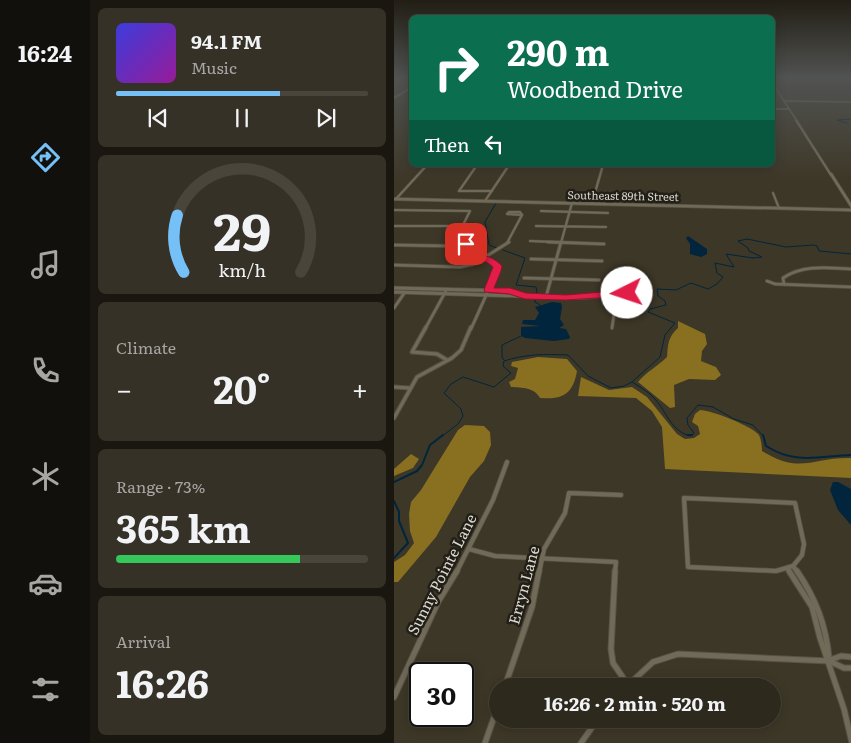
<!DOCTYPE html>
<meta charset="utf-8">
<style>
:root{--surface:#2e291d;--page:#363126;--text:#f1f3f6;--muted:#a7a6a4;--line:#49453b;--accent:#75c0f6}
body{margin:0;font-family:Literata,serif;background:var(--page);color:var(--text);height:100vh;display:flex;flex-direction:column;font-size:19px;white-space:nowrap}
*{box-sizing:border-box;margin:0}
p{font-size:16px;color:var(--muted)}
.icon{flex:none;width:28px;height:28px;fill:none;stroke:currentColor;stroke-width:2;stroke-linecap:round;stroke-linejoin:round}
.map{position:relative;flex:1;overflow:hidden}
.side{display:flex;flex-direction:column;gap:8px;padding:8px;background:#191710;width:304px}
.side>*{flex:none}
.hud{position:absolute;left:15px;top:15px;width:366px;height:152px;border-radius:8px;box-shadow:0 2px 12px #0003,0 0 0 1px var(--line);background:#0b6e4f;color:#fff;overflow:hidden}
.speed{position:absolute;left:15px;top:662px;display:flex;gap:10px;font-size:25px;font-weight:700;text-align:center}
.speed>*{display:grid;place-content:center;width:65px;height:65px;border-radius:50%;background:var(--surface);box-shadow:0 2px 12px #0003,0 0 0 1px var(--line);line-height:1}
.speed .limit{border:2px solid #111;border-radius:8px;background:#fff;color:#111}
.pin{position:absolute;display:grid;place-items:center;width:42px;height:42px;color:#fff;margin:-21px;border-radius:10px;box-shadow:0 2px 8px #0006}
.me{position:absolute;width:55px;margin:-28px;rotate:266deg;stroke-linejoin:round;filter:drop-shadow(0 0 4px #0008)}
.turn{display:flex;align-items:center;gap:18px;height:105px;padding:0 15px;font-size:22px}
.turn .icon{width:65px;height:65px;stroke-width:2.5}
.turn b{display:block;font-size:35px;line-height:42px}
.then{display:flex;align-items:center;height:48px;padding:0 15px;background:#0003;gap:10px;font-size:19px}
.big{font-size:38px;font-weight:700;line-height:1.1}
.side .tile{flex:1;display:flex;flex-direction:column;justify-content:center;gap:8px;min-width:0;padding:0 18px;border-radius:8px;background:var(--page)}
.side .dial{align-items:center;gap:0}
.dial svg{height:130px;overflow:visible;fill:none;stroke:var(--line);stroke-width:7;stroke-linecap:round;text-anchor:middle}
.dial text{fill:var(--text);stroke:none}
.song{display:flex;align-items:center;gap:15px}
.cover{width:60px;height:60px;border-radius:8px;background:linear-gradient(135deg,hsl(240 70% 55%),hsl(300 70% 35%))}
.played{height:5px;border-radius:2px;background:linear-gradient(90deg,var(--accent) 65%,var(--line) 65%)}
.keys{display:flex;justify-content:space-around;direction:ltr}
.heat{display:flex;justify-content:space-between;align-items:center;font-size:28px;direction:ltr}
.charge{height:8px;border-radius:4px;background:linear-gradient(90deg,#34c759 73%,var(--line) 0)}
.trip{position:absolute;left:95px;top:678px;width:292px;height:50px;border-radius:25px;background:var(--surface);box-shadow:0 2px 12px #0003,0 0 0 1px var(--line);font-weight:700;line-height:50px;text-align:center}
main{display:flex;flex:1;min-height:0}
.menu{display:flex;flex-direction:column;width:90px;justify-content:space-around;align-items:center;background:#12100c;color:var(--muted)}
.menu .icon{width:35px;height:35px}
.menu .on{color:var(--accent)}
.menu b{font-size:22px;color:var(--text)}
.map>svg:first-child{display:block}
.forest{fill:#896f20}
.water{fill:#00253d}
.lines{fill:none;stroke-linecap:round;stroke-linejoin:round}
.stream-far1{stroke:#00253d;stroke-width:1}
.stream{stroke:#00253d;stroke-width:2}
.minor-far5-casing{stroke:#575345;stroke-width:2}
.minor-far4-casing{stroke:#575345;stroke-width:3}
.minor-far3-casing{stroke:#575345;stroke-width:4}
.minor-far2-casing{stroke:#575345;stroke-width:5}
.minor-far1-casing{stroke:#575345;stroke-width:5.5}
.minor-casing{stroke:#575345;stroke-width:7}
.tertiary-far3-casing{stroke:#575345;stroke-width:2}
.tertiary-far2-casing{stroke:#575345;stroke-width:3}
.tertiary-far1-casing{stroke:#575345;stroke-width:4}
.tertiary-casing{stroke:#575345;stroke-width:4.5}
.secondary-casing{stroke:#575345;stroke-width:2.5}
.minor-far5{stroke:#716a59;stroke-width:1}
.minor-far4{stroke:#716a59;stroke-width:2}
.minor-far3{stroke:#716a59;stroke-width:2.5}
.minor-far2{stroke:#716a59;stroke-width:3}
.minor-far1{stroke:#716a59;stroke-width:4}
.minor{stroke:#716a59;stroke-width:5}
.tertiary-far3{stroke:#716a59;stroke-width:1}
.tertiary-far2{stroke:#716a59;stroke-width:2}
.tertiary-far1{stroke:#716a59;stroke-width:2.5}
.tertiary{stroke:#716a59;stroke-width:3}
.secondary{stroke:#716a59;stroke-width:2}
.route{fill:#e11d48;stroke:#92132f}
.labels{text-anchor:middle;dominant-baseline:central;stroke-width:5;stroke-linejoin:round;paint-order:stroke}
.far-street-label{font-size:11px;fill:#dbd8ce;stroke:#221f18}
.near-street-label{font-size:15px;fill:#dbd8ce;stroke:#221f18}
</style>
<main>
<nav class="menu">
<b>16:24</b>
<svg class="icon on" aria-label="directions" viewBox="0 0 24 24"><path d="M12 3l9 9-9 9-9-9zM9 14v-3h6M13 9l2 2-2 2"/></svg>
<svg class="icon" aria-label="music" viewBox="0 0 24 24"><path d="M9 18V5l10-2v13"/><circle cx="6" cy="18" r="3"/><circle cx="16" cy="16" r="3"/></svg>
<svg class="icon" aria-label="phone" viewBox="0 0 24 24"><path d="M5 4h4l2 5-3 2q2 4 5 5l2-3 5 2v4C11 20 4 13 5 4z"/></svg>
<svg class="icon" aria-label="climate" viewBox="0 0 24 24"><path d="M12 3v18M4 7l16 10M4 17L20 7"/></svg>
<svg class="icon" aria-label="car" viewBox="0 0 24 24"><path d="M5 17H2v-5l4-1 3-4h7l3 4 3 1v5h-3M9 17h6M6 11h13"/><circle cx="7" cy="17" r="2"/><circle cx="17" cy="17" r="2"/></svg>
<svg class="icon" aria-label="filters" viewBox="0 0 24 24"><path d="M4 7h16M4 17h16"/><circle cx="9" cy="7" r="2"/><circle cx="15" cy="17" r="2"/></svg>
</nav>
<section class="side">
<div class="tile">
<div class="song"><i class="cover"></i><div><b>94.1 FM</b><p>Music</p></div></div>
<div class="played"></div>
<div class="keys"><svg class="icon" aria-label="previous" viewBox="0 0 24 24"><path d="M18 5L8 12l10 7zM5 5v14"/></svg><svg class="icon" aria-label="pause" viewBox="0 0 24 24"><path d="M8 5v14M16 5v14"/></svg><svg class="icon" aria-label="next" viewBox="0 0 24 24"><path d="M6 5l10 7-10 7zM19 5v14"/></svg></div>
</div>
<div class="tile dial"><svg viewBox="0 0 100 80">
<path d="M14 69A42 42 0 1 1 86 69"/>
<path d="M14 69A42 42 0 0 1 10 34" stroke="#75c0f6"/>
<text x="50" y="56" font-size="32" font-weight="700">29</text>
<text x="50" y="72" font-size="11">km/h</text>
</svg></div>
<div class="tile"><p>Climate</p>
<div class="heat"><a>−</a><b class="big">20°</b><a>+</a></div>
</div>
<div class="tile"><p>Range · 73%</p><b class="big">365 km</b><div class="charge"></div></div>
<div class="tile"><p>Arrival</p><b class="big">16:26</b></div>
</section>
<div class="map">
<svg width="458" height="743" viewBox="0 0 458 743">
<rect width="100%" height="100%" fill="#3d3727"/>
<g class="forest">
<path d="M284,321L311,334L313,344L308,351L307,361L322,367L327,375L321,380L295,379L280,385L281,407L276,408L244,382C252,372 264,366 273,357C274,344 274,337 284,328Z"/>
<path d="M144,357L173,359L183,371C179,394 169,400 146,398C140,387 128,388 117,387L115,382L121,379L124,368L117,366L118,362Z"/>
<path d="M187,377L215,390L238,387L253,397L283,434L291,439L300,438L306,434L304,426L298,422L301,414L306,410C317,410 358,426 365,435C367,439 368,446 368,451C407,475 418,457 457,458V478L271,469L268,427L258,411L242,398L184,396Z"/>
<path d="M71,425L90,426L96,432L97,445L90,461L76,477L42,537L4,582H0V562L11,555L20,543L16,531L15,514L17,502L27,490L64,430Z"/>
<path d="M17,454L25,459L19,468L0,476V469Z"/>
</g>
<g class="water">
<path d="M294,236L313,249V254L307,257L296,254V244L292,238Z"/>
<path d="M158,302L167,303L168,307L166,319L170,325L165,328L172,329L176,337L175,339L160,341L131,338L127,336V327L147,326L128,324L129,320H141L145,313L141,307Z"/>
<path d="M439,482H444L457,489V525L444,510L436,490Z"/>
</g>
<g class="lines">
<g class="stream-far1">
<path d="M454,77L458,82"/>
<path d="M453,123L443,120L458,119"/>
<path d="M102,203L91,222L95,245L103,248"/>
<path d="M109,250L131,258L122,285L142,287L143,293"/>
<path d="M141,299V302L146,305"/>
<path d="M110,360L108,357V345L127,336"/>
<path d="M238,382C246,387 255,392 261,399C273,412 277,432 297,436L300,433L294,425L293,418L304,405L319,407L340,419L359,425L370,437"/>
<path d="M47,437L64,424L69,416L67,409L50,393L57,384L69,377L100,387L117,373L109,366L110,361C131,354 152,354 174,355L194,376L217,388L230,386L238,382L266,357L271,335L281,323L254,312L256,309L272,305L271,301L264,296L263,289L282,290L297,283L314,289L323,284L329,277L323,273L321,263L340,267L332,254L359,258L368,257L355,251L354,248L344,241L353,239L392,247L420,245L423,246L425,251L458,254"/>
</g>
<g class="stream">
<path d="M294,435H298"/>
<path d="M369,435L372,446C402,465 425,456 458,455"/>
<path d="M0,482L23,471L28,465L36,445L49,435"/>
<path d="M0,501L5,512V521L14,543L0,558"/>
</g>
<g class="minor-far5-casing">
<g id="minor-far5">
<path d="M390,101L458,102"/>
<path d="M379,109H395"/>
</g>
</g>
<g class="minor-far4-casing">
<g id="minor-far4">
<path d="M65,191H98"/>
<path d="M65,191L83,165"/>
<path d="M379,193L385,208"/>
<path d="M2,199L33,165"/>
<path d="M91,201L115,165"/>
<path d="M198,203L209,165"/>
<path d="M0,210L75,211"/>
<path d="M147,211L214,213"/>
<path d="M115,212H126L128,215L113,214Z"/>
<path d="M0,226H70"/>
<path d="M142,226L212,227"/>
<path d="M136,241L185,243"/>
<path d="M73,243L70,223L76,211"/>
<path d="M113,243L128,215"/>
<path d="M167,243L178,203"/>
</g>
</g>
<g class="minor-far3-casing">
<g id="minor-far3">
<path d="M73,242L74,250L101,264L103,271L77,329"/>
<path d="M154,242L210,244"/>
<path d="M0,245L55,246L72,244"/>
<path d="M137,259L208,261"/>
<path d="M0,265L66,267L80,264L115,242"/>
<path d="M130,278L205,280"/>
<path d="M373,281L381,284L458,287"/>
<path d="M390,284L389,278C409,264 435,268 458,269"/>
<path d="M131,296L187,298L249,293"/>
<path d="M152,297L167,242"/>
<path d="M0,308L11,292"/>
<path d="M218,328L223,294"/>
<path d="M31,329L53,289"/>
</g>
</g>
<g class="minor-far2-casing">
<g id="minor-far2">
<path d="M32,327L18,352L43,354L53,360"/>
<path d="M0,387L15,388"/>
<path d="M0,418L23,377L58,358L67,350L77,327"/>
</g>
</g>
<g class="minor-far1-casing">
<g id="minor-far1">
<path d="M290,498L401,503L410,544L408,555L399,566L382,571L294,567Z"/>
<path d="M75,549L101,556L222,562L221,573"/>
<path d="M399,566L404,573"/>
<path d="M394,569L396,573"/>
<path d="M62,573L99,500L113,462"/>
<path d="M145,573L150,549L171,513L175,493L227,495"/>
</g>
</g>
<g class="minor-casing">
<g id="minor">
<path d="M221,571L217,649L219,663L234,685"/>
<path d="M395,571L418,607L426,638L450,709L458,743"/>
<path d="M403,571C422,599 432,625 435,658"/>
<path d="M436,660L447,656L458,657"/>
<path d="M111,686L138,607L145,571"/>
<path d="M233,686L259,662L284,654L435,661L450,668H458"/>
<path d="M0,697L44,602L63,571"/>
<path d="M91,743L104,706"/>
<path d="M187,743L204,719"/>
</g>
</g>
<g class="tertiary-far3-casing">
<path id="tertiary-far3" d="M379,84L403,121"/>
</g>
<g class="tertiary-far2-casing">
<path id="tertiary-far2" d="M402,120L437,175"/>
</g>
<g class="tertiary-far1-casing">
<g id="tertiary-far1">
<path d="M437,174L458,207"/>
<path d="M0,199L458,210"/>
</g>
</g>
<g class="tertiary-casing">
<g id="tertiary">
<path d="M0,288L116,291L131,296"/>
<path d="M0,292L127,296"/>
</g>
</g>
<g class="secondary-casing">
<path id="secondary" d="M0,98L18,87"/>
</g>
<use href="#minor-far5" class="minor-far5"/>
<use href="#minor-far4" class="minor-far4"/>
<use href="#minor-far3" class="minor-far3"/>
<use href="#minor-far2" class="minor-far2"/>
<use href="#minor-far1" class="minor-far1"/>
<use href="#minor" class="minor"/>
<use href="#tertiary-far3" class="tertiary-far3"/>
<use href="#tertiary-far2" class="tertiary-far2"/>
<use href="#tertiary-far1" class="tertiary-far1"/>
<use href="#tertiary" class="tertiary"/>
<use href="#secondary" class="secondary"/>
</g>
<linearGradient id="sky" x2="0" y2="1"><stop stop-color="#221e15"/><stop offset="0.43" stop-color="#515352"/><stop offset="1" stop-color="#515352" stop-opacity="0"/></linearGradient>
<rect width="458" height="181" fill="url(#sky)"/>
<path class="route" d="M72,241L75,242C84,258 96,253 108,266L107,271L100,288H116L132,293L172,295L233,290L238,293L233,296L172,300L131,299L115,294L91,292L90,290L99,267L94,263L73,254L68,244Z"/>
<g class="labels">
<g class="far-street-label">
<text transform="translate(229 195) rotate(1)">Southeast 89th Street</text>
</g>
<g class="near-street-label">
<text transform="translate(47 574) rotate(-63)">Sunny Pointe Lane</text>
<text transform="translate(129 585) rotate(-75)">Erryn Lane</text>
</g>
</g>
</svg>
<div class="speed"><div class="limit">30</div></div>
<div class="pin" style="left:72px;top:244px;background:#d93025"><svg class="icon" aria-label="arrive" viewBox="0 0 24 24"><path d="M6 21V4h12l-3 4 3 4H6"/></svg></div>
<svg class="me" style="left:233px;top:293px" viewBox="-20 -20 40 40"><circle r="19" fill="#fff"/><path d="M0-13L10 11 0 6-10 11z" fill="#e11d48"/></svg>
<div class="trip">16:26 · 2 min · 520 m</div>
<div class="hud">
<div class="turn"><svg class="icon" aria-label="right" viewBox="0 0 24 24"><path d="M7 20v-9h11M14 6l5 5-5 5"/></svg><div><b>290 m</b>Woodbend Drive</div></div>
<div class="then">Then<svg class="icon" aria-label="left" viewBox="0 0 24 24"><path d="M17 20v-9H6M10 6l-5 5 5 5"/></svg></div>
</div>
</div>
</main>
